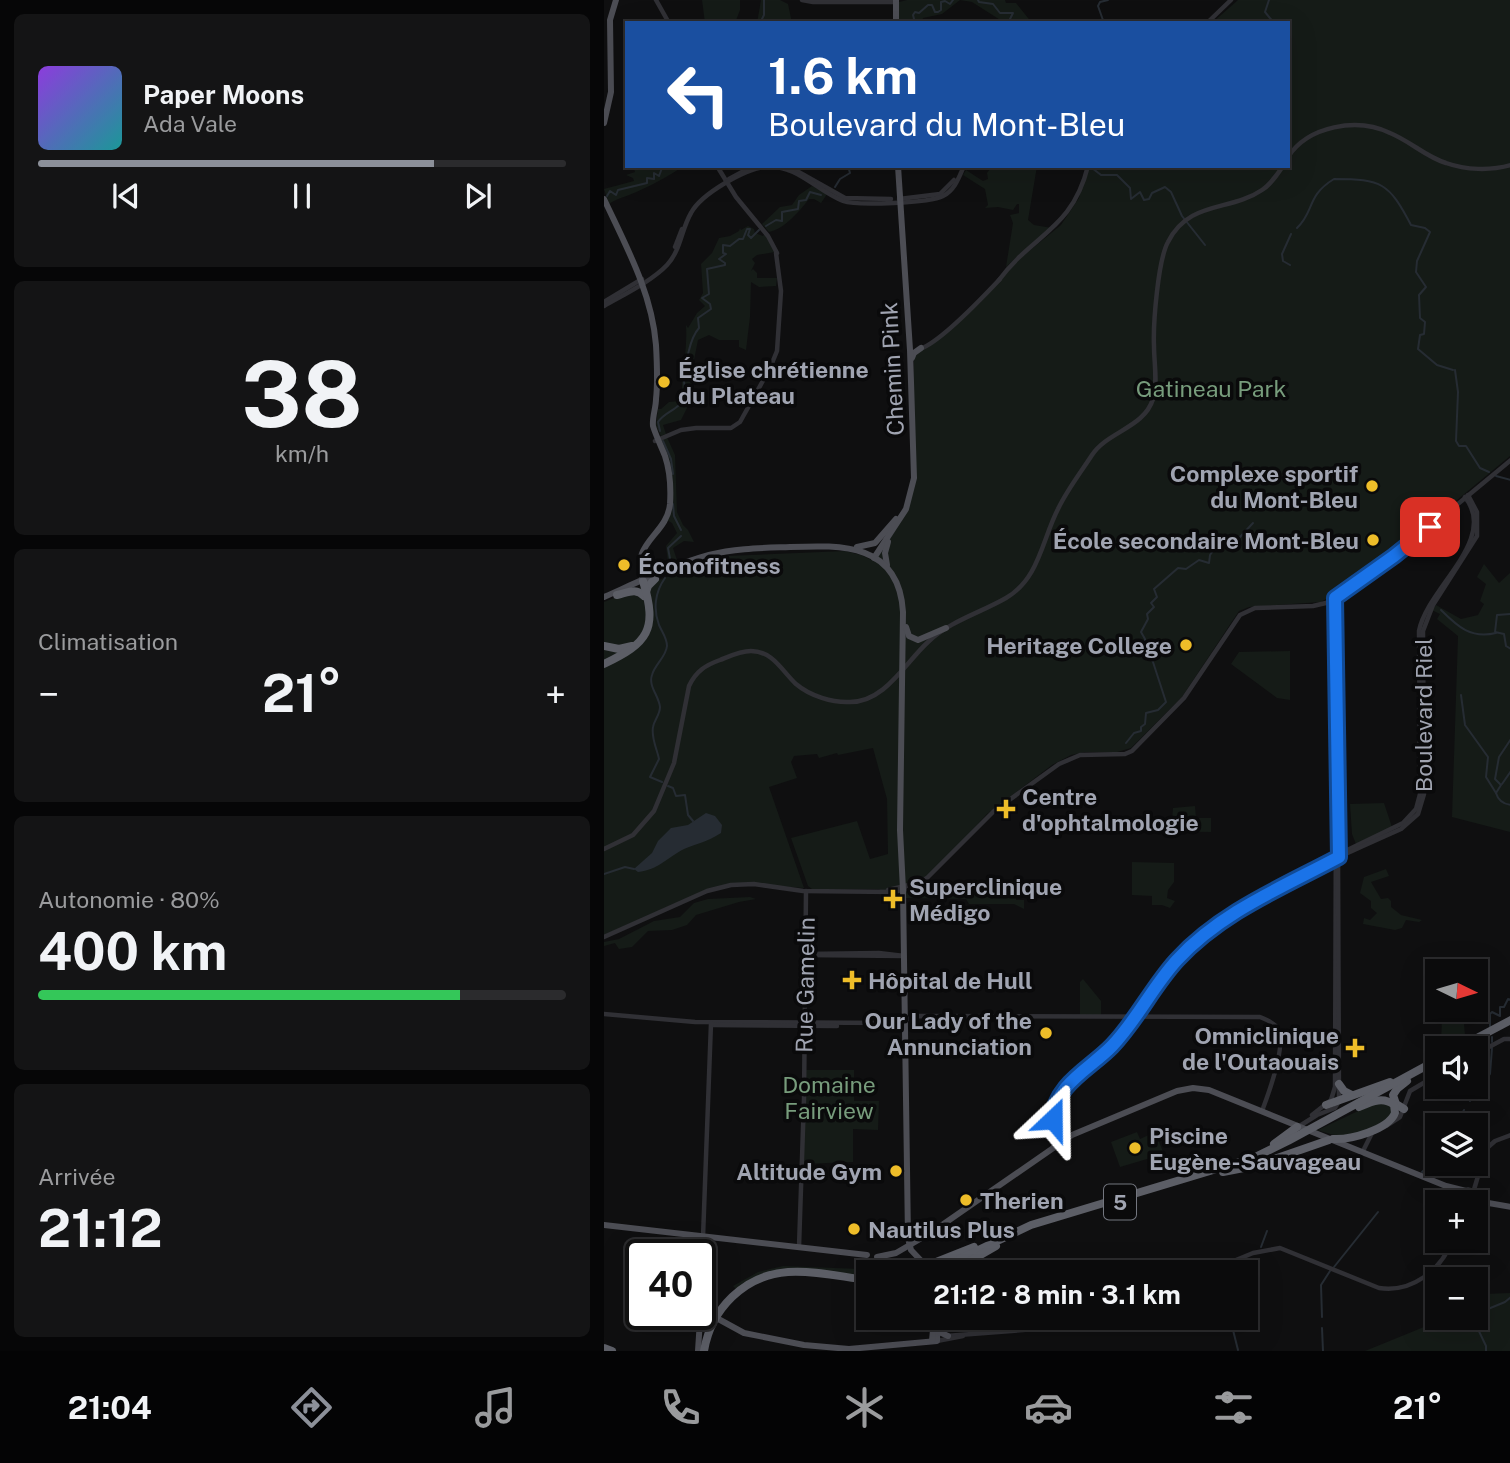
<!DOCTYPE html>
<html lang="fr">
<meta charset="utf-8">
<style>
:root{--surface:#0b0b0c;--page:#141415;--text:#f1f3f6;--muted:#9a9b9d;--line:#2b2b2d;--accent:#8c9099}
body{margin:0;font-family:"Public Sans",sans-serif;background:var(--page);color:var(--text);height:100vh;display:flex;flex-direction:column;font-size:26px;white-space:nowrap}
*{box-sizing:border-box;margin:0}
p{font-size:23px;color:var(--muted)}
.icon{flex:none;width:38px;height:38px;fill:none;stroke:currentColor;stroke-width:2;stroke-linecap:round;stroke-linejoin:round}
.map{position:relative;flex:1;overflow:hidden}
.details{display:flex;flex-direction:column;gap:14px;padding:14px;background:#060607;width:604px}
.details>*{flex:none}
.banner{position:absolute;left:21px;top:21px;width:665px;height:147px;border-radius:0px;box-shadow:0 7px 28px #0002,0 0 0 2px var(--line);background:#1a4fa0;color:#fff;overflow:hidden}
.needle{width:46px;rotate:95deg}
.controls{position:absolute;left:821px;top:959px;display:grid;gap:14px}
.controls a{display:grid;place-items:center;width:63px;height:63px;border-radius:0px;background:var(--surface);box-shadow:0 7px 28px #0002,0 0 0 2px var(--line);font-size:35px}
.speed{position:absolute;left:21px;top:1239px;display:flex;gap:14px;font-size:35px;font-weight:700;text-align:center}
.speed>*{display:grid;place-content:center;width:91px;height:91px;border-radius:50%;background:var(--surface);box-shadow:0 7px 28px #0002,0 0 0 2px var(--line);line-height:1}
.speed .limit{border:4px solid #111;border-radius:10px;background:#fff;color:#111}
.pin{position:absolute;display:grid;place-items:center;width:60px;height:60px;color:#fff;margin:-30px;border-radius:14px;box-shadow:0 4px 10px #0006}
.me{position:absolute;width:77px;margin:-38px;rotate:23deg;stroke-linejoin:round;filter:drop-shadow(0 0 5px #0008)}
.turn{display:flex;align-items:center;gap:24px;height:147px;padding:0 28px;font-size:32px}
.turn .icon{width:91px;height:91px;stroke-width:2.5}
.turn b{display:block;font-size:49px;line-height:60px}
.big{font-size:52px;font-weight:700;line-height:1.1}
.details .tile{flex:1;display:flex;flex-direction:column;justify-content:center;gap:10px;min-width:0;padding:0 24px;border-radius:10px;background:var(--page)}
.details .dial{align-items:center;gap:0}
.dial b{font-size:91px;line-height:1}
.song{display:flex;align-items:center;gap:21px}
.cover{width:84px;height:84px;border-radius:10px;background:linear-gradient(135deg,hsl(270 70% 55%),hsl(180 70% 35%))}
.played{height:7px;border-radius:4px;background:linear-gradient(90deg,var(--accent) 75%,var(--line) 75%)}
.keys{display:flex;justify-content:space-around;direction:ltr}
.heat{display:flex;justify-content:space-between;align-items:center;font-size:38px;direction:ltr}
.charge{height:10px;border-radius:5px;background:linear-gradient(90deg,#34c759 80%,var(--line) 0)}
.trip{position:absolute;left:252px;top:1260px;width:402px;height:70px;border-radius:0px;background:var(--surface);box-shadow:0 7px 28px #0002,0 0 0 2px var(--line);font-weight:700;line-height:70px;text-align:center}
.menu{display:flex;height:112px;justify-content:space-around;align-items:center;background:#040405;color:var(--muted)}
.menu .icon{width:49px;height:49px}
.menu .on{color:var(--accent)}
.menu b{font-size:32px;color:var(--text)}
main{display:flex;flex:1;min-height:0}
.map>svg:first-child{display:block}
.green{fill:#151b17}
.water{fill:#262c33}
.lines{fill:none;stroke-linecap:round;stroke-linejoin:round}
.stream{stroke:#262c33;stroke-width:2}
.minor{stroke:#303035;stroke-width:4.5}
.major{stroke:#4c4d54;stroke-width:6}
.highway{stroke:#5c5e66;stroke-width:8}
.route-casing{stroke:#114b97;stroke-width:18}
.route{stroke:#1a73e8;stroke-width:12}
.poi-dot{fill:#eebd29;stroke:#0a0a0b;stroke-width:2.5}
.labels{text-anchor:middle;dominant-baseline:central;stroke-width:7;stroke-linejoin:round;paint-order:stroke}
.shield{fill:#0a0a0b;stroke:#73767f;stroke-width:2}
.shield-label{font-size:21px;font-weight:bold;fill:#a0a4b1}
.poi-label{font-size:23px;font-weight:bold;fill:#a0a4b1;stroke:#0a0a0b;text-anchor:start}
.street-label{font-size:23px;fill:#a0a4b1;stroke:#0a0a0b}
.park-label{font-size:23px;fill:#779c7c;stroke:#0a0a0b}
</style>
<main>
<section class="details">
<div class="tile">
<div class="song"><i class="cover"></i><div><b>Paper Moons</b><p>Ada Vale</p></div></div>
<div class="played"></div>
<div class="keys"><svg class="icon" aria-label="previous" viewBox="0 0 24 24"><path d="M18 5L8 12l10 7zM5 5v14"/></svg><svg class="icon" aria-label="pause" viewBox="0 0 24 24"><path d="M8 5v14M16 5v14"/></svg><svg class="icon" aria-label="next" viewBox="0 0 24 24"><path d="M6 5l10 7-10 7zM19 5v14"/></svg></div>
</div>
<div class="tile dial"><b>38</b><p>km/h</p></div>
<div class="tile"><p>Climatisation</p>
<div class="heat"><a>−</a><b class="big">21°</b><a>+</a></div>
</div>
<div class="tile"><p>Autonomie · 80%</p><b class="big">400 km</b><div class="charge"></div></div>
<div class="tile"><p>Arrivée</p><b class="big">21:12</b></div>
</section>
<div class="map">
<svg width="907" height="1351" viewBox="0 0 907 1351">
<rect width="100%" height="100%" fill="#0f0f10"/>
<g class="green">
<path d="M98,0H136V10L131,23H101Z"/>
<path d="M157,0H176L184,4L188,23H153Z"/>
<path d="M303,0H401L402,3H412L428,23H401L368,2L356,0L338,14L319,18L318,23H295V2Z"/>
<path d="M634,0H906V456L829,520L830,523L809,541L806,539L750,582L717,602L645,607L635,611L578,697L527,748L513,752H481L467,755L448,765L383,814L333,869L316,882V891L336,888L374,890L375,893L412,894V900H420V909L410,904H365L362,899L300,898L299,890L277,891L275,889H208L204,886L187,838L253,821L266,859L284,854L283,799L269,748L234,755L233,753L215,758L213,754L190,756L187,762L193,778L165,787L200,888L130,883L69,904L0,935V602L100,562L122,556L241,551L257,555L270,561L297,522L307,499L310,355L326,346L376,303L414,260L457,225L475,198L483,166H684V23H608Z"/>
<path d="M29,166H80C63,177 43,188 25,195C18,198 12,199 5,204L0,189L30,181L29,178L22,175L31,172Z"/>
<path d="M388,166H395V169L433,166L424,220L430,225L448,228L427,244L402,267L409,223L406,215L415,213V204H413L409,210L394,207L381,208L384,205L381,189L359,175L362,170L379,181L384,179L383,173Z"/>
<path d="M208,186L223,194L217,203L210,199H205C195,212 180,229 165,232L158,224L176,207L188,205L195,195Z"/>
<path d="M144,226L150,229L151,233L159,236L161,233L171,252L153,255L148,259L151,263L147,271L149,269L153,273V278H173L172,286L155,287L147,282L146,317L142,350L135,347V340H115L105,335L94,340L90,360L88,398L77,420L59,425L62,434L57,436L52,426L54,409H57L65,402L76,401C80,393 77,386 78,377C81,359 83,343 82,325L84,328L93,313L101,306L95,300L99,293L97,264L108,253L115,238L126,236L135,231L136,228L137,230Z"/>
<path d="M62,435L71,455L73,512L79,525L84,530L90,542L80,541L69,548L75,566L65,570L62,546L73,533L68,523L61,519C71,492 62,465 54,439Z"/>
<path d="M880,564L895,583L906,573V832L848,817L854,636L833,619L836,614L828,610L832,605L857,619L874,615L880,604L876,601L882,584L873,577Z"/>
<path d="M686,651V700L673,698L627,664L635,652Z"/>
<path d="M780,803L788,827L752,844L748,834L746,804Z"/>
<path d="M591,806L592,818H607V832L539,831L538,820H568L569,808Z"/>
<path d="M528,862L570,863V882L564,890L563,898L571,901L566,908L558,905H548V896L528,895Z"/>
<path d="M782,869L785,876L767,882L777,899L784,898L787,901V907L797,915L818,920L815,922L802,920L798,928L791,930L759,924L760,918L766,920L773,913L767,908V901L756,893L760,877Z"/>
<path d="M146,897L152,899L135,902L92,915L83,925L68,930L44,931L28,947L15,949L11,943L0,946V942L15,939L50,921L76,917L90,903L104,899Z"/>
<path d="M479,979L497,1001V1015H476V982Z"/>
<path d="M838,1012L850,1018L852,1023H860L861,1035L839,1048H837Z"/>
<path d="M200,1070H250V1101H275L274,1130L249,1129V1162L198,1164Z"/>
<path d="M771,1103H786L788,1117C759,1132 747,1143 714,1130Z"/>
<path d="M533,1132L536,1139L551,1132L560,1154L516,1167L507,1142Z"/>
<path d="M179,1266L256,1269L306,1268L296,1272H264L253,1275L205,1271L139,1283L132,1289L129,1286L154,1272Z"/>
<path d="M907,1293L906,1351H761L842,1318H872V1299L880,1294Z"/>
</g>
<path class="water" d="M102,813L111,816L118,825L117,833C103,842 94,843 80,849C64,857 54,870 34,872L30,869L48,853L54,841L67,828L84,825Z"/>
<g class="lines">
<g class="stream">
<path d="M374,0L375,2L389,4L396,13H409L406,19L408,22L416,23"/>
<path d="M665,0L661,12L670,23"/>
<path d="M156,23L160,15V0"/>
<path d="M311,23L309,15L311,12L315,13L324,5H328L331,12H334L337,10V2L341,1L346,4L349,0"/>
<path d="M500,23L494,6L496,2L504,0"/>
<path d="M488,168L497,175H513L526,188L527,199L536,192L540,200L545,199L548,193L561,187L567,192L578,216L601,245"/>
<path d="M231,187L236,179L246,173L244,166"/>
<path d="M3,196L6,191L12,195L14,190L43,183V178L50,179V173L55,176L58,168L65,166"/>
<path d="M162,226L172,220L178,221V212L194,209L195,201L202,200L206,192L217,195"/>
<path d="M693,228C711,211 702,196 730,179C778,179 785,183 807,225L821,228L826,232L813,261L812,272L822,287L815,295L816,318L821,322L820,334L816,335L814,349L833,365L849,370"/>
<path d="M686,265L679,261L678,254L687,234"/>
<path d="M851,370L854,392L852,441L855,446H862L876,468L885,472"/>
<path d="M56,431L54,422C61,411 76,410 81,396C82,390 80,386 80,380C82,364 85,339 95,328L94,318L107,309L106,304L98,298L105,294L103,269L121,265V263L115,259L122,254L119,253V245L126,246L135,239H139L143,229H146L144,235L147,238L155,230"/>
<path d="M59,441L67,459L69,474"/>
<path d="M892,476L907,480"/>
<path d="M69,504L70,516L77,530"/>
<path d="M67,564L64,548L77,536"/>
<path d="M837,610C854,627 867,639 892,633"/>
<path d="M907,614L893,615L891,632L900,634L902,646L907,649"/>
<path d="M857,695L861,725L884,757L882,777L892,793"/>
<path d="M907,739L895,757L891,779L897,785L892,793C894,800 899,804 907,805"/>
<path d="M522,743L530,733L537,731V727L541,724L542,713L554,710L562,702L549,662L541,652V639L537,632L544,619L543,614L550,607L547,603L553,597L550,589L574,568L582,569L595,560L605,563L606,555L611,548L610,542L613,540L624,544L626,539L631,540L632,537H636L649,523"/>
<path d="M58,782L46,777L55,759C53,749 47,738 49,727C50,720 56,715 56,707C55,696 44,686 48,675C51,664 62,657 63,646C63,638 58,632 55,625C49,609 51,592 61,578"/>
<path d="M898,784L907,771"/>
<path d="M64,786L69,788L72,796L81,795L84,815L89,821"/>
<path d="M0,874L21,867L30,869"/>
<path d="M886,1027V1014L888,1012L896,1016V1007H900L904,999L907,1000"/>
<path d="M888,1042V1037"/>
<path d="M866,1101L886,1074L888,1048"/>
<path d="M852,1125L860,1110"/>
<path d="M818,1172L833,1158"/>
<path d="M657,1247L663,1231"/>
<path d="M730,1267L774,1212"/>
<path d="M642,1280L652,1259"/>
<path d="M884,1309L901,1302L907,1297"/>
<path d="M718,1317L717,1285L726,1271"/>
<path d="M626,1318L634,1350"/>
<path d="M718,1328L719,1351"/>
<path d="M882,1351V1346L872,1325L883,1310"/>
</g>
<g class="minor">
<path d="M52,0L65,23"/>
<path d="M198,0L209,2H292"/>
<path d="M603,23L627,0"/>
<path d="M684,157C704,126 753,117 786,133C806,141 822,157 842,163C862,170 886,171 907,165"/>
<path d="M113,166L132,197L164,236L173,253"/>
<path d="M184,166L241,198L287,199"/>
<path d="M125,179L149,166"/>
<path d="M295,199L336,194L350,180"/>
<path d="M71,247L78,229"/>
<path d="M395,280C429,234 468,230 484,166"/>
<path d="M0,302L38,279"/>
<path d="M0,306C19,295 48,281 63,265C77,250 77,230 87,213C97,194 142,168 162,167C192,164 213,191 239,201C253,206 326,203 339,196C351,190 355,177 360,166"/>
<path d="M316,349C336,342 381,295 396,279"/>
<path d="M51,441L77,430L92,428H127L136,422L166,368L173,351L177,291L172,253"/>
<path d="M0,849L29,835L50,811L70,763L85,686C92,671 102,665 116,660C126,656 136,651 147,651C169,651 178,671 192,684C206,696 229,703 246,702C281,702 301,663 324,642C346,621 376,613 402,598C435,579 438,540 454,509C463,490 477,472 488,455C504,431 540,428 549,399C554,383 550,363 550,346C549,324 554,260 564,242C585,200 626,212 658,190C667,184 673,175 679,166"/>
<path d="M667,887L799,823L812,809L816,794L815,631C823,588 895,540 861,497"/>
<path d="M284,890L313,883"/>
<path d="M0,937L103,891L127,885L150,884L199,891L289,892L307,888L323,878L390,811L455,764L476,755L521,754L528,751L580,698L636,615L651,608L709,606L726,602L790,557L907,460"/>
<path d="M589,940L639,905"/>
<path d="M202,954L275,953L300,956"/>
<path d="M202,955L300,956"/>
<path d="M565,965L578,951"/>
<path d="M0,1014L91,1022L289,1023L315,1016L656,1017C661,1019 671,1023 674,1029C683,1045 664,1095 658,1111"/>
<path d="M109,1025L233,1026"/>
<path d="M872,1054L900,1039H907"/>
<path d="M708,1115L727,1100L731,1087L732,805L728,598"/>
<path d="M782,1126L796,1117L806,1091L833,1075"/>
<path d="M694,1127L713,1115L731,1108L735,1101L733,605L730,597"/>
<path d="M453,1144C432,1095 481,1076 508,1046C535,1018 552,980 580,953C636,898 726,861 797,829L814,814L820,794L819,631L829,605L873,536V512L864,495"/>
<path d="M450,1146C428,1094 477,1073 507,1042C523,1026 536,1004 549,986"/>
<path d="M758,1153L768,1133"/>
<path d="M869,1193L882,1149L891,1141L907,1135"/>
<path d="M860,1199V1202"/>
<path d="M99,1237L107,1023"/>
<path d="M195,1247L200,1099L202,891"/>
<path d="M590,1272L620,1265L649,1253L676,1248L775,1288C808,1293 837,1270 848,1241"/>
<path d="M342,1336L483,1325L503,1318"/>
<path d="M333,1341L359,1336"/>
</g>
<g class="major">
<path d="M292,0V23"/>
<path d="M0,123L7,92L6,20L12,0"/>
<path d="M0,199C22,246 48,293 52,345C53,363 54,382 52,399C52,408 48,417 49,426C52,436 57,446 61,456C66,471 67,488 66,504C63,536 25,542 39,581"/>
<path d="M308,358L310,353L317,348"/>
<path d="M253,547L271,543L292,519"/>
<path d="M270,558L302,509L310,478L306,350L294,166"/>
<path d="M283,565L281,553L284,542"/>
<path d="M0,597C34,582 69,565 105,555C132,548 159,548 186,547C238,545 295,543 299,612L296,830L299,890L304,1238L307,1250L324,1268"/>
<path d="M302,627L305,636L314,640L342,628"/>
<circle cx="864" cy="1196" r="5.5"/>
<path d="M867,1200L907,1207"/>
<path d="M0,1225L263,1255"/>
<path d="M273,1257L292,1253L328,1232L468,1135L573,1091L589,1088L605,1090L842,1186L862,1191"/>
<path d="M96,1309L140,1333L200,1345L245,1349L333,1341L334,1318"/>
<path d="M333,1331L344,1336"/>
<path d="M328,1341L330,1318"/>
<path d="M94,1351L99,1273V1237"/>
</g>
<g class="highway">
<path d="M42,592L44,586L51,579"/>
<path d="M13,595C23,593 32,587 40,596"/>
<path d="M0,646L15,649L28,646"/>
<path d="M0,664C44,643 54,630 39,581"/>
<path d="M854,1048L907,1020"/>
<path d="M735,1084L740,1091L748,1095"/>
<path d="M722,1105L786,1082"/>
<path d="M800,1109L792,1104L789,1095L793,1089L803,1081"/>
<path d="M729,1139C746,1140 784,1130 791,1113L790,1105C779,1096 767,1102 755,1107"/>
<path d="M670,1144L693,1127"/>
<path d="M619,1172L650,1166L725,1140"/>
<path d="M307,1272L370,1247"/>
<path d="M328,1272L427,1225L649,1158L684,1141L833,1060"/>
<path d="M354,1272L366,1261L392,1246"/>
<path d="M0,1348L8,1351"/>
<path d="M100,1351C107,1309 140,1275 184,1272C210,1270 238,1277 264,1280"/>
</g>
</g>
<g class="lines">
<g class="route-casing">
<path id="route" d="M449,1119C450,1085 487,1068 508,1046C533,1020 549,986 573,960C617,912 679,887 735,857L731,598L790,556L826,527"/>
</g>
<use href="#route" class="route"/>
</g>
<g class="poi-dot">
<circle cx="60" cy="382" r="7"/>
<circle cx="768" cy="486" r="7"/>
<circle cx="769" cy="540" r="7"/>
<circle cx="20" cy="565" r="7"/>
<circle cx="582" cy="645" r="7"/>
<path d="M398.5 798.5h7v7h7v7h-7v7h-7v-7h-7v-7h7z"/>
<path d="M285.5 888.5h7v7h7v7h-7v7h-7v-7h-7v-7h7z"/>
<path d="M244.5 969.5h7v7h7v7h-7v7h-7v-7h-7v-7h7z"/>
<circle cx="442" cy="1033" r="7"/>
<path d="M747.5 1037.5h7v7h7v7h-7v7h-7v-7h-7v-7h7z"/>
<circle cx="531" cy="1148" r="7"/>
<circle cx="292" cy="1171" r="7"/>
<circle cx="362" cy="1200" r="7"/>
<circle cx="250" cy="1229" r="7"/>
</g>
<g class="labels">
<rect class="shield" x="500" y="1184.5" width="32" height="35" rx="5"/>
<g class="shield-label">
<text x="516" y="1202">5</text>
</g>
<g class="poi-label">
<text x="74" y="369">Église chrétienne<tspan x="74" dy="26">du Plateau</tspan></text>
<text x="754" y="473" text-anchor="end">Complexe sportif<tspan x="754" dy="26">du Mont-Bleu</tspan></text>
<text x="755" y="540" text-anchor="end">École secondaire Mont-Bleu</text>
<text x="34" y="565">Éconofitness</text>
<text x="568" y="645" text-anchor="end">Heritage College</text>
<text x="418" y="796">Centre<tspan x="418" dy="26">d'ophtalmologie</tspan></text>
<text x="305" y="886">Superclinique<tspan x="305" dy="26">Médigo</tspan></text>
<text x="264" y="980">Hôpital de Hull</text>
<text x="428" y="1020" text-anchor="end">Our Lady of the<tspan x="428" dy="26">Annunciation</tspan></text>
<text x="735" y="1035" text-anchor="end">Omniclinique<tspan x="735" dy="26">de l'Outaouais</tspan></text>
<text x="545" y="1135">Piscine<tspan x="545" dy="26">Eugène-Sauvageau</tspan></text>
<text x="278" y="1171" text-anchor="end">Altitude Gym</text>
<text x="376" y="1200">Therien</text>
<text x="264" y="1229">Nautilus Plus</text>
</g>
<g class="street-label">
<text transform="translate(288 369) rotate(-93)">Chemin Pink</text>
<text transform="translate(819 715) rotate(-90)">Boulevard Riel</text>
<text transform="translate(201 985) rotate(-89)">Rue Gamelin</text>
</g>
<g class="park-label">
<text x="607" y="388">Gatineau Park</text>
<text x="225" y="1084">Domaine<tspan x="225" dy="26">Fairview</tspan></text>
</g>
</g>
</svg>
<div class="controls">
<a><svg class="needle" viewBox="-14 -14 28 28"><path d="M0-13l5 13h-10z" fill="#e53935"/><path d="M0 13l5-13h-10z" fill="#9a9b9d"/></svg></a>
<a><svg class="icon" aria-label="sound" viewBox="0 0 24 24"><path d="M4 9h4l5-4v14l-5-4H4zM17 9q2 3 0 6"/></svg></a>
<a><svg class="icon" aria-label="layers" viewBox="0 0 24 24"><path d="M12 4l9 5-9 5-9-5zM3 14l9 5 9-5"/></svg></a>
<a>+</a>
<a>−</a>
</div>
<div class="speed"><div class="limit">40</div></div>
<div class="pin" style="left:826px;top:527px;background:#d93025"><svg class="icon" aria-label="arrive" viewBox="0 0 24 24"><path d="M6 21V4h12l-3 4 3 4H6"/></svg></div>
<svg class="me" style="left:449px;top:1119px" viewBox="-20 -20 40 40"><path d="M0-17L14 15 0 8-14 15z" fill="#1a73e8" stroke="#fff" stroke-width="4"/></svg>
<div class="trip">21:12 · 8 min · 3.1 km</div>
<div class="banner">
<div class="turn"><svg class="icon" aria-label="left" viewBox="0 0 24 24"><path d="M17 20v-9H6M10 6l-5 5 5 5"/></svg><div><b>1.6 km</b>Boulevard du Mont-Bleu</div></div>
</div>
</div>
</main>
<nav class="menu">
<b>21:04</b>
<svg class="icon on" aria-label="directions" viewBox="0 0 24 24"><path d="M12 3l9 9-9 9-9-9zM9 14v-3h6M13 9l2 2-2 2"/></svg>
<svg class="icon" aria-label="music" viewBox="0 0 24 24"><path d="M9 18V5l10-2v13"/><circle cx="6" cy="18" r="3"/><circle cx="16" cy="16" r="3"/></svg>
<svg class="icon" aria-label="phone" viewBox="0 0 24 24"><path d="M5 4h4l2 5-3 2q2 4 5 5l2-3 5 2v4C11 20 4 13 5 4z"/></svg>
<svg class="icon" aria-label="climate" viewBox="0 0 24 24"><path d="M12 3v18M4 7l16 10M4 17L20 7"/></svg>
<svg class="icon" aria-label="car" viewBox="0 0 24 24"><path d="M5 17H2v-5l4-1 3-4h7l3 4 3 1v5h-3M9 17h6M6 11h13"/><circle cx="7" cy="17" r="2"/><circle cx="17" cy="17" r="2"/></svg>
<svg class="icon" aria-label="filters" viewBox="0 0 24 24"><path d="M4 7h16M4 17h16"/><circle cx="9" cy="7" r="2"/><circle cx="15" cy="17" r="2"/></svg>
<b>21°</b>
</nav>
